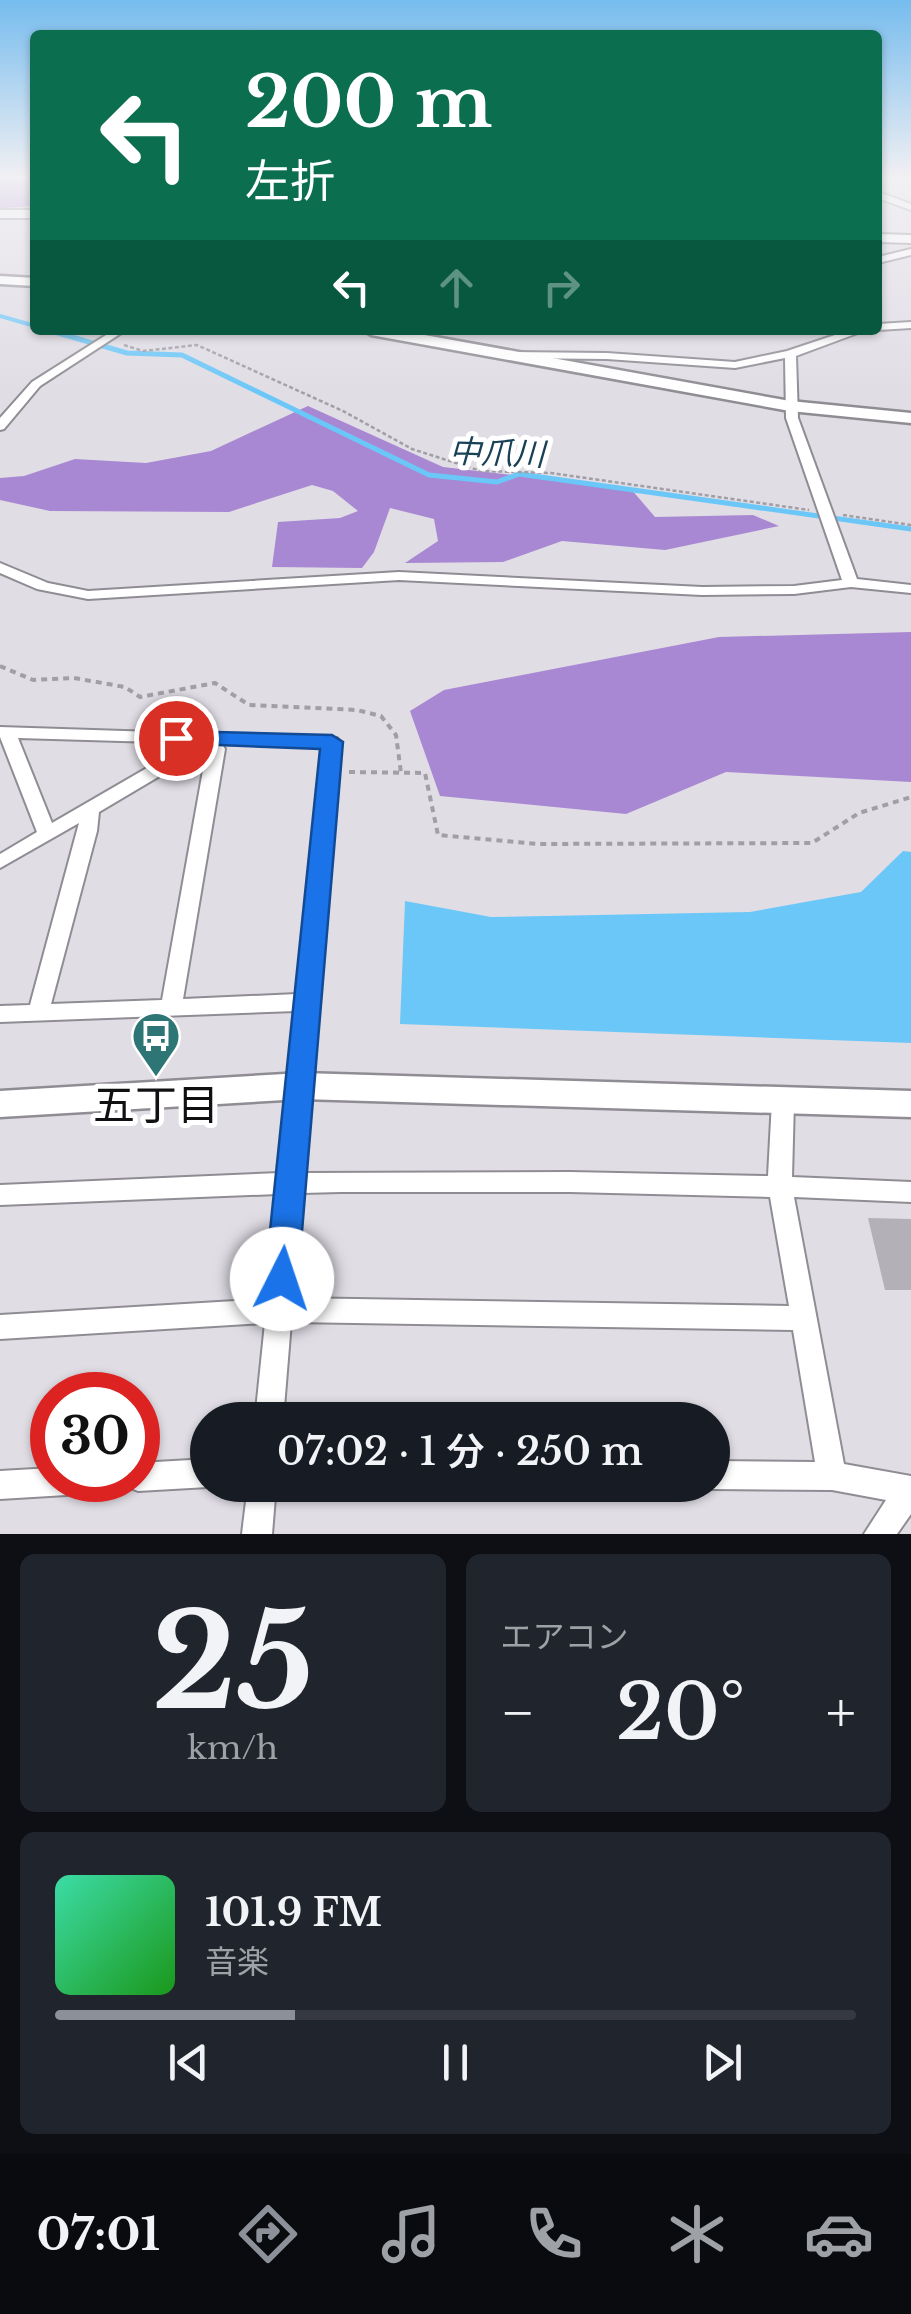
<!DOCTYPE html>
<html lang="ja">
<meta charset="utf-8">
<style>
:root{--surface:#171b24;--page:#20242c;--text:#f1f3f6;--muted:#9ea1a6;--line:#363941;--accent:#8c9099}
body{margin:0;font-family:"Libre Baskerville","Noto Sans JP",serif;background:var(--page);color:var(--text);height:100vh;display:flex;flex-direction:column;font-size:38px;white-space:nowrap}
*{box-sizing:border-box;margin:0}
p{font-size:32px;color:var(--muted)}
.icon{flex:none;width:55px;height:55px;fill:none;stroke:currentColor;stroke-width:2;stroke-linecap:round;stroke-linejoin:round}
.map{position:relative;height:1534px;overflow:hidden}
.sheet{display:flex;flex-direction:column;gap:20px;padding:20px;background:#0d0f14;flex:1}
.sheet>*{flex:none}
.hud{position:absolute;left:30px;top:30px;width:852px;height:305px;border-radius:10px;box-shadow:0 2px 8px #0004;background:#0b6e4f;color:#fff;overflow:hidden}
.speed{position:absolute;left:30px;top:1372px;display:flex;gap:20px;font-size:50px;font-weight:700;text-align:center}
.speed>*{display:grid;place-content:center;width:130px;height:130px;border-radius:50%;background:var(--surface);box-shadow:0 2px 8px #0004;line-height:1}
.speed .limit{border:15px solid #d22;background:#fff;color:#111}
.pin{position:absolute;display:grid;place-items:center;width:85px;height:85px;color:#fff;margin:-42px;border:5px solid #fff;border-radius:50%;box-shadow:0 2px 10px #0007}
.me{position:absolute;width:110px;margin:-55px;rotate:4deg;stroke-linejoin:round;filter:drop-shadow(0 0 8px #0008)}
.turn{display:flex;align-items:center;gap:35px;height:210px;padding:0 50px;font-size:45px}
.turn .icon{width:130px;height:130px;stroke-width:2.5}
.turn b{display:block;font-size:70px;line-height:85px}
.lanes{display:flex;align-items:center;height:95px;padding:0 50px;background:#0003;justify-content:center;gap:50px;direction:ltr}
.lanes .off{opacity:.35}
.big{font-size:75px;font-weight:600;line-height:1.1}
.sheet .card{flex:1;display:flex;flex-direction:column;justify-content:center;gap:15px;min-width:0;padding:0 35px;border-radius:15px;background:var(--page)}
.sheet .dial{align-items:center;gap:0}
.dial b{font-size:130px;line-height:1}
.song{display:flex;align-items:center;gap:30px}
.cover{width:120px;height:120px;border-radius:15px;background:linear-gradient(135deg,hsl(160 70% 55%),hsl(120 70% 35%))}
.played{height:10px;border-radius:5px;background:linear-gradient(90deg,var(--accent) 30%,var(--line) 30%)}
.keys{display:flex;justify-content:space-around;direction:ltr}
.heat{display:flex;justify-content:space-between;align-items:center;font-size:55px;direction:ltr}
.sheet .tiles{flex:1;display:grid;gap:20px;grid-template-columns:1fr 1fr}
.card:last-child{grid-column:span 2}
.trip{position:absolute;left:190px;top:1402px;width:540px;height:100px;border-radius:50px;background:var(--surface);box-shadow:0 2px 8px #0004;font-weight:600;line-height:100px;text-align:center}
.menu{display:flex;height:160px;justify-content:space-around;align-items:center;background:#090b0e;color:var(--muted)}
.menu .icon{width:70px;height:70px}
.menu .active{color:var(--accent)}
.menu b{font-size:45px;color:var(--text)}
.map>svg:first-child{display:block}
.forest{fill:#a888d2}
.water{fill:#6bc7f8}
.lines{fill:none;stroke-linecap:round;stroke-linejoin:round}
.stream-far1{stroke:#6bc7f8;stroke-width:4}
.stream{stroke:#6bc7f8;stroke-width:5}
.building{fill:#b3b0b8}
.street-casing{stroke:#8f8c93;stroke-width:4}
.secondary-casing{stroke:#8f8c93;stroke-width:5}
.primary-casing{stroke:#8f8c93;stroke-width:4}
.path-far1{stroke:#a19fa5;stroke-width:2.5;stroke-dasharray:4 2.5;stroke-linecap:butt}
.path{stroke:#a19fa5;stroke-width:4;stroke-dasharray:6 5;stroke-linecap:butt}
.street{fill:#fff;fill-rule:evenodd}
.secondary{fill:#fff;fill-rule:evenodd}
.primary{fill:#fff;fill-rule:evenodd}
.route{fill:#1a73e8;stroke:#114b97;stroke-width:2.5}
.labels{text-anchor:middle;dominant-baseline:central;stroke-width:10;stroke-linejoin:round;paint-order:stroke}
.far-water-label{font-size:32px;font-style:italic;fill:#194156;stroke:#fff}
.near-poi-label{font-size:42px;fill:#101012;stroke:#fff}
</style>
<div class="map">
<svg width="911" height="1534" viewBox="0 0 911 1534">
<rect width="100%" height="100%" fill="#e0dde5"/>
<g class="forest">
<path d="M0,178H35V206L0,208Z"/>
<path d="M308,406L443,467L631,489L655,517L753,515L779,526L665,550L562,541L503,562L405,563L438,541L434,519L390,508L374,552L362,568L272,567L278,522L340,518L358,511L333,491L312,485L229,512L50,511L0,500V478L24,476L75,459L146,463L211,451Z"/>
<path d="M911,632V782L726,772L626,814L440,796L410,711L444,690L719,637Z"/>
</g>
<path class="water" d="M903,851L911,852V1043L400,1024L405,901L491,917L750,912L861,892Z"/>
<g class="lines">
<g class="stream-far1">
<path d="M0,316L35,326"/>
<path d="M49,330L66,335"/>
</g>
<path class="stream" d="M58,333L127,353L182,355L429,475L497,482L519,474L911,529"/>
</g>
<path class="building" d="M868,1218L911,1219V1290H885Z"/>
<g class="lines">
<g class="street-casing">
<g id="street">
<path d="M878,192L911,204V210L878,198Z"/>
<path d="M911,249V255L878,263V257Z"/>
<path d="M911,322V328L878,330H877L878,324Z"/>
<path d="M114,330H126L40,386L4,429L0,430V418L32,382Z"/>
<path d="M850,330H866L796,356L798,418L857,579L911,585V593L851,587L794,594L702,595L399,580L88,599L37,589L0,573V563L48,583L88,591L399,572L702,587L794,586L842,580L786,418L785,358L735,368L607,359L510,358L504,355L510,352L607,353L735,362L787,351Z"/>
<path d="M0,727L337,738L340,742L303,1173L570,1172L768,1176L772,1101L775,1095L783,1092L791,1095L794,1101L792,1177L911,1182V1202L794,1197L844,1464L911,1476V1514L897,1534H864L886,1500L832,1490L712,1489L702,1485H712V1461L815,1462L793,1330L291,1322L283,1420H255L265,1323L0,1339V1315L267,1299L278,1194L0,1205V1185L280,1173L296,1011L0,1022V1006L30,1005L79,823L0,868V854L37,832L0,737ZM18,738L190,743L52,823ZM222,744L322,747L297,994L183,999L225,749ZM207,748L162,1000L51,1004L97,831L99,812ZM341,1192H570L770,1197L789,1306L293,1298L302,1193Z"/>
<path d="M208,1459V1485H213L208,1487L138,1491L128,1487L125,1480H138V1463Z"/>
<path d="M52,1468V1480H97L93,1490L83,1494L0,1499V1471Z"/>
<path d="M248,1485H276L272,1534H242Z"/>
</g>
</g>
<g class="secondary-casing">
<g id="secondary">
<path d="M0,276L35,278V286L0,284Z"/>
<path d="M363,330H397L790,401L911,413V423L790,411L371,335Z"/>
<path d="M302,1073L911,1091V1117L302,1099L0,1117V1091Z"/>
</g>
</g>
<g class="primary-casing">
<g id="primary">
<rect x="0" y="210" width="35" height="8"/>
<path d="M878,234L911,235V243L878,242Z"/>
</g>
</g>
<g class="path-far1">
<path d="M124,345L143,351L197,345L343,411L412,449L481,471L551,473L809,510"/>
<path d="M843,515L911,525"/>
</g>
<g class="path">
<path d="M0,666L33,680L74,678L125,687L140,697L215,683L249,705L357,710L381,716L396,735L401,773"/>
<path d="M349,772L425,773L438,835L537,844L812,843L859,813L911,797"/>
</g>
<use href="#street" class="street"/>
<use href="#secondary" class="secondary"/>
<use href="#primary" class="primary"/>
</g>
<linearGradient id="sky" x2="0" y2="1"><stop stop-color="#76bcee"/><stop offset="0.45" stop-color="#f1f0f3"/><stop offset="1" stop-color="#f1f0f3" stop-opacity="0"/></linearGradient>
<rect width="911" height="393" fill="url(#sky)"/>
<path class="route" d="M176,731L332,735L343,742L298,1279L293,1289L282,1294L270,1289L265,1279L320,749L168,743L165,738L168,733Z"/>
<defs>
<g id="bus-pin" transform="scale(2.5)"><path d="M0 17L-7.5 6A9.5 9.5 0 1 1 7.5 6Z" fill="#2d7675" stroke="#fff"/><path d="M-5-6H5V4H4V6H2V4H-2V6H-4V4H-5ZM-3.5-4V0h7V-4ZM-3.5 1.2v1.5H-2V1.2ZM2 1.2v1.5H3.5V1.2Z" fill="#fff"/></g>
</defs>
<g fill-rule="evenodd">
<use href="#bus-pin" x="156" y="1036"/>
</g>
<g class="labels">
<g class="far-water-label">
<text transform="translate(497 453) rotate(2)">中爪川</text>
</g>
<g class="near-poi-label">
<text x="156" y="1105">五丁目</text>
</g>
</g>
</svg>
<div class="speed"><div class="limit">30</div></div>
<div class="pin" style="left:176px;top:738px;background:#d93025"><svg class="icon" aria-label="arrive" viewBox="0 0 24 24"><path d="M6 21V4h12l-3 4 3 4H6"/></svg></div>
<svg class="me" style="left:282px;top:1279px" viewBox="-20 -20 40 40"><circle r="19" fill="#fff"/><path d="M0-13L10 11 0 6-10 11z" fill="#1a73e8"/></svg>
<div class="trip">07:02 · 1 分 · 250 m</div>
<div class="hud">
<div class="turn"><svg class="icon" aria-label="left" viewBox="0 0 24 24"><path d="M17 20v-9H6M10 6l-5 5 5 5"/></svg><div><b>200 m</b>左折</div></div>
<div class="lanes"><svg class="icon" aria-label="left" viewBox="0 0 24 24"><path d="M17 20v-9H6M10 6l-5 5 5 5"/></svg><svg class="icon off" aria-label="ahead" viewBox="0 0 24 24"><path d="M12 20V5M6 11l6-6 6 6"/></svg><svg class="icon off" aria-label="right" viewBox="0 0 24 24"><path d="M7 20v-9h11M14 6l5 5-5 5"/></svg></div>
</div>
</div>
<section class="sheet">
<div class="tiles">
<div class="card dial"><b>25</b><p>km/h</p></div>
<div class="card"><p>エアコン</p>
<div class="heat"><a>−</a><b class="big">20°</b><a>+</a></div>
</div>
<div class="card">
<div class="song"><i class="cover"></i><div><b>101.9 FM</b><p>音楽</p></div></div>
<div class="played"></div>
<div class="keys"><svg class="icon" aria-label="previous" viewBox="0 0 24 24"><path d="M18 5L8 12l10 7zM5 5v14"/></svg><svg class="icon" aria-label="pause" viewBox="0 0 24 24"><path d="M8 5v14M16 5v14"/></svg><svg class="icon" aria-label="next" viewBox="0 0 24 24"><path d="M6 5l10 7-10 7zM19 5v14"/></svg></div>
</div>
</div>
</section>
<nav class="menu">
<b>07:01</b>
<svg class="icon active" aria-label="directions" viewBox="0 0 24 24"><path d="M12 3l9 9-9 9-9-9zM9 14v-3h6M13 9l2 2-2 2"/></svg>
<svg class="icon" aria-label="music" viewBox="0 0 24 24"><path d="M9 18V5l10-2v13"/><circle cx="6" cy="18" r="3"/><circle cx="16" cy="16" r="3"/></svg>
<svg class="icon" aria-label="phone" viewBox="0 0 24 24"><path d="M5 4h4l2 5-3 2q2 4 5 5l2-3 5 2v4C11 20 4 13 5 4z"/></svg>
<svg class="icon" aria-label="climate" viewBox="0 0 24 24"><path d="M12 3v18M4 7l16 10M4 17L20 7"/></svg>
<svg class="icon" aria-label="car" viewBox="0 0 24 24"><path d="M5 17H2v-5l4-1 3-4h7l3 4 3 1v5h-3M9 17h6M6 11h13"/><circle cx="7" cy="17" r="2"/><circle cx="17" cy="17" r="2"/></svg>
</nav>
